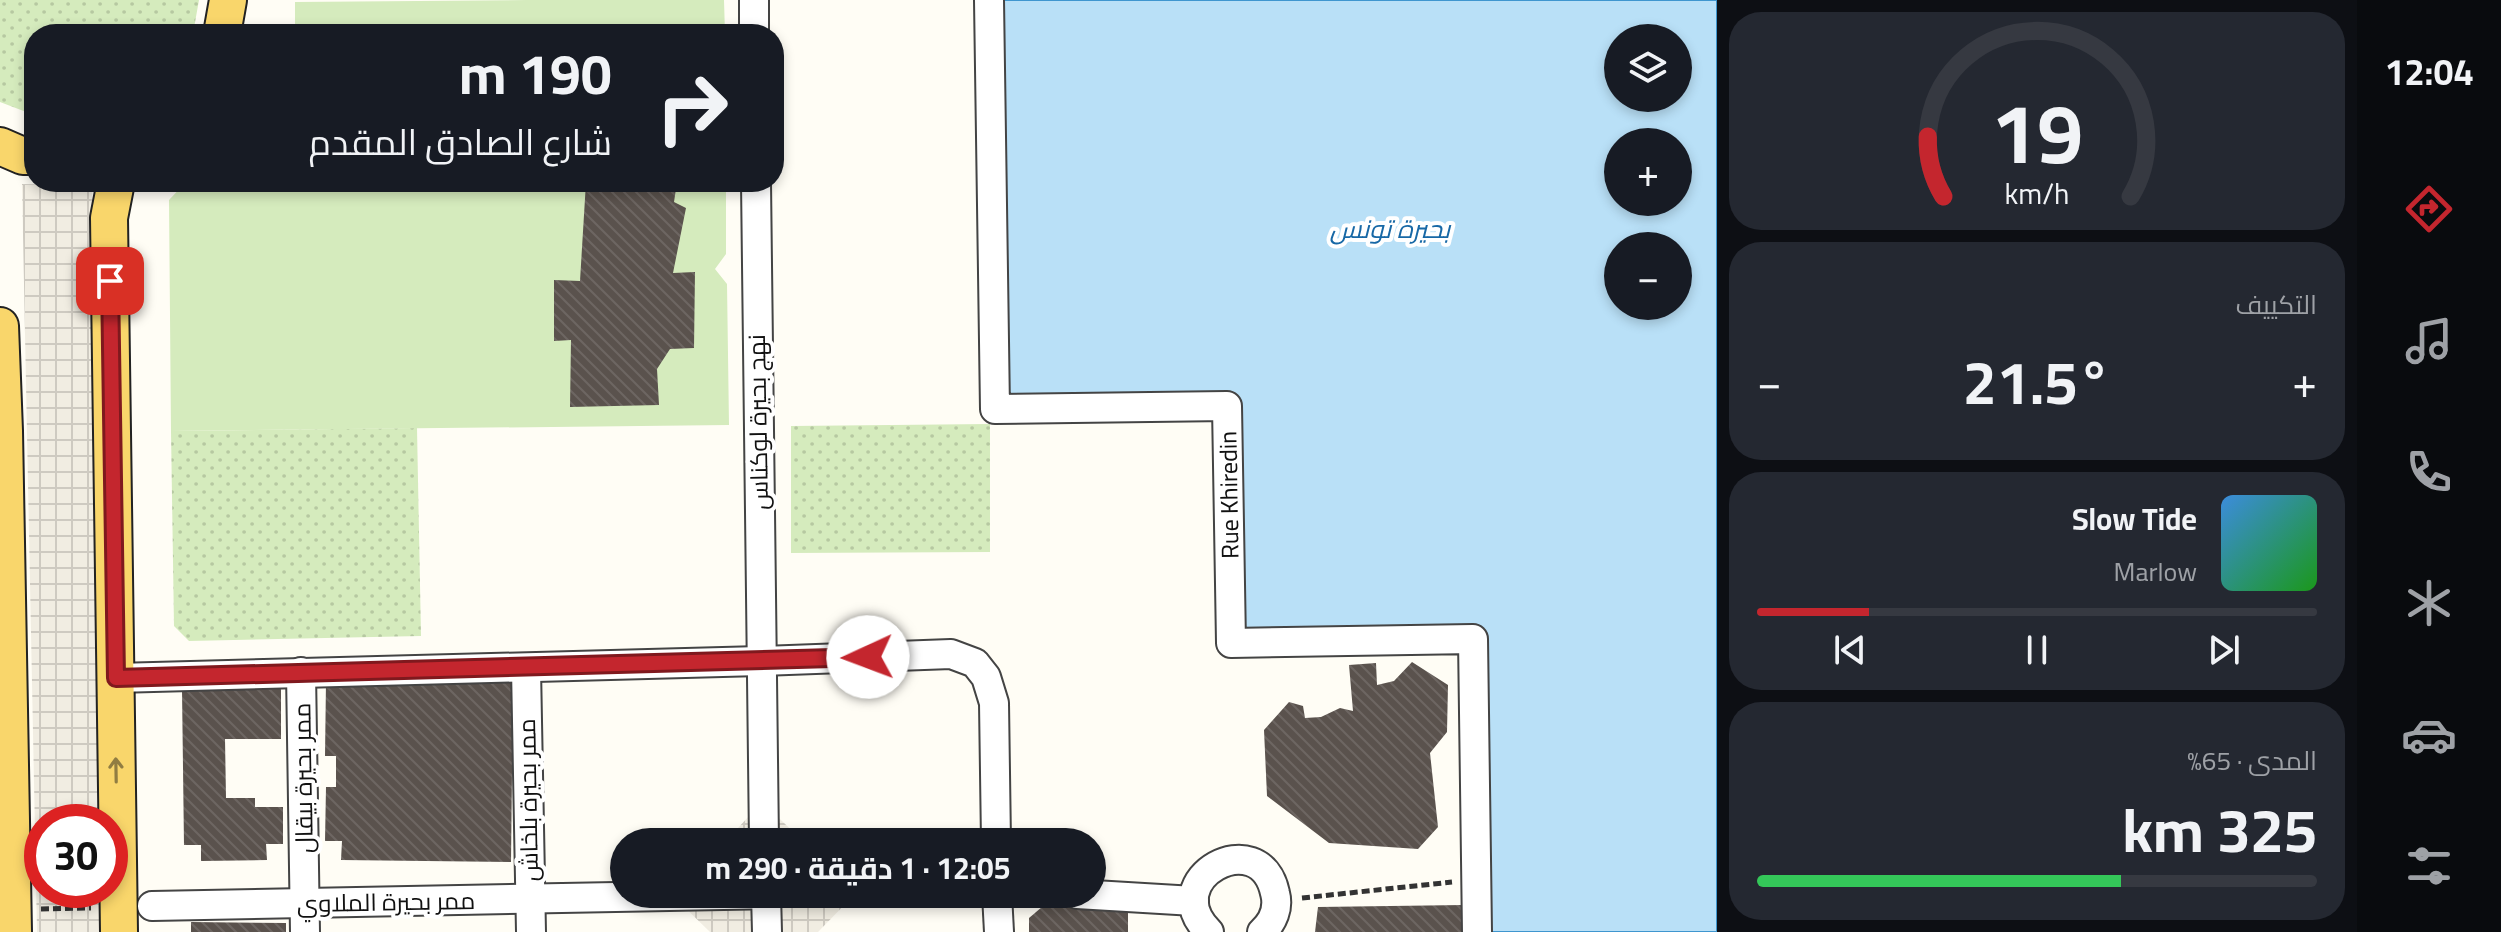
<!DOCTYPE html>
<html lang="ar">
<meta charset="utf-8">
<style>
:root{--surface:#171b24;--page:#242831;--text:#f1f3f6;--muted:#9ea1a6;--line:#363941;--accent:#c4262e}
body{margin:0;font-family:Georgia,Cairo,serif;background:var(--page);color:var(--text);direction:rtl;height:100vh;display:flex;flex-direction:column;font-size:30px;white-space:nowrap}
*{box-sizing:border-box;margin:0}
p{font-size:26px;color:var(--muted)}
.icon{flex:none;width:44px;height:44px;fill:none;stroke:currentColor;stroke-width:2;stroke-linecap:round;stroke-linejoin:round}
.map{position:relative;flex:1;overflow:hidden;direction:ltr}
.panel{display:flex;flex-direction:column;gap:12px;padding:12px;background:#0d0f14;width:640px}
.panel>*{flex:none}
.banner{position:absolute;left:24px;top:24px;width:760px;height:168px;border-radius:32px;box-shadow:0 4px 12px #0003;direction:rtl;background:#171b24;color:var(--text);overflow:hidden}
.fabs{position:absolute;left:1604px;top:24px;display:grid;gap:16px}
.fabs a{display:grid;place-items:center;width:88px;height:88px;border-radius:50%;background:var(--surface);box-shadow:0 4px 12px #0003;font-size:40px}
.speed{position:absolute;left:24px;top:804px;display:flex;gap:16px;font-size:40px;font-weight:700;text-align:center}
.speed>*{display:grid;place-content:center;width:104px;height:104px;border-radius:50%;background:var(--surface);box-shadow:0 4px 12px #0003;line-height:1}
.speed .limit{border:12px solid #d22;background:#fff;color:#111}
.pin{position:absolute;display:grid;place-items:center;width:68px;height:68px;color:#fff;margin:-34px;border-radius:16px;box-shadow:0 4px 12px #0006}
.me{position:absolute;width:88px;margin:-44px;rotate:268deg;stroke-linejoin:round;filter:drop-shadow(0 0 6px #0008)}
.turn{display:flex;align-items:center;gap:28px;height:168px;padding:0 40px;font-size:36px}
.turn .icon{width:104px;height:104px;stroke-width:2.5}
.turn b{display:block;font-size:56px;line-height:68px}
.big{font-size:60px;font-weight:700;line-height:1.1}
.panel .tile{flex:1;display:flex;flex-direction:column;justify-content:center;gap:12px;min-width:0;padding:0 28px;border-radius:32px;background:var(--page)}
.panel .dial{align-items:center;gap:0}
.dial svg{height:208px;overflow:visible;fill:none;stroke:var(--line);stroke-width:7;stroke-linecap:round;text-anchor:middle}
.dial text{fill:var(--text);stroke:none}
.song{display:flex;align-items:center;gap:24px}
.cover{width:96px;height:96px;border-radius:12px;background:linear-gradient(135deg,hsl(210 70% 55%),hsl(120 70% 35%))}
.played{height:8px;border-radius:4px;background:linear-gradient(90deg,var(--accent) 20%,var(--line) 20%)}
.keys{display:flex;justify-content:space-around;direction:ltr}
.heat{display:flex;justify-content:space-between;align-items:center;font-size:44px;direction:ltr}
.charge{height:12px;border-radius:6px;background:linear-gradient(90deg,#34c759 65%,var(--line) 0)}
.trip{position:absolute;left:610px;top:828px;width:496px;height:80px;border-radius:40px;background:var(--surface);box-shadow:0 4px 12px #0003;font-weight:700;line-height:80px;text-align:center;direction:rtl}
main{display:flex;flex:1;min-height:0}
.tabs{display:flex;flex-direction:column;width:144px;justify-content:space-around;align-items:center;background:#090b0e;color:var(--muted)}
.tabs .icon{width:56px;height:56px}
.tabs .on{color:var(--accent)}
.tabs b{font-size:36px;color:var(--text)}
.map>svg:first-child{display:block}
.grass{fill:url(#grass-dots)}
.garden{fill:#d5ebbd}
.plaza{fill:url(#plaza-grid)}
.water{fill:#b9e0f7;stroke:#3f96cf;stroke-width:2;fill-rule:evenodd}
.building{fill:url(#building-back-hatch)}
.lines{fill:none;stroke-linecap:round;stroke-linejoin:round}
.minor-casing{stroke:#444;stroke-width:32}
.major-casing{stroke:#222;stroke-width:40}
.path{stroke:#333;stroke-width:5;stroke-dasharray:8 4;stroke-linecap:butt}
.minor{stroke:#fff;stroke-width:28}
.major{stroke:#f9d66b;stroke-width:36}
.oneway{stroke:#917d42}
.route-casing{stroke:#7f191e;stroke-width:20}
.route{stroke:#c4262e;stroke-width:14}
.labels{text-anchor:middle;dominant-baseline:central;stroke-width:8;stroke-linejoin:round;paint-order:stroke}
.street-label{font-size:24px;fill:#111;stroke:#fff}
.water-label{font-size:26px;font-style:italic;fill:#1768a6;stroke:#fff}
</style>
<main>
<nav class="tabs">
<b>12:04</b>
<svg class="icon on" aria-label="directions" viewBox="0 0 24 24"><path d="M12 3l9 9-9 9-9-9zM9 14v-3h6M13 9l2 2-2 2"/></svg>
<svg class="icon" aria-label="music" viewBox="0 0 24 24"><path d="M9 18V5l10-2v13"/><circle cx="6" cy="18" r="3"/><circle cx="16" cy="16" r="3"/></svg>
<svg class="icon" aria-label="phone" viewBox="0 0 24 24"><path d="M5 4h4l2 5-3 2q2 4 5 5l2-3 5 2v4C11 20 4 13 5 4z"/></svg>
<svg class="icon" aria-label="climate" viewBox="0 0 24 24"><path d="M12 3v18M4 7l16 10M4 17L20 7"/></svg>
<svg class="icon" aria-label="car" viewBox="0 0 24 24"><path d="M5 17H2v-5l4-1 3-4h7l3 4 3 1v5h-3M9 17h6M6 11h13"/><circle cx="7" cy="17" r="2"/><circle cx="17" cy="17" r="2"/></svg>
<svg class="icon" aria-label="filters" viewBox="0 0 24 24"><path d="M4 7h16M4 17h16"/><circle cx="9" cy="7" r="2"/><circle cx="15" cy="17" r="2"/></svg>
</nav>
<section class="panel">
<div class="tile dial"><svg viewBox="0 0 100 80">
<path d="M14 69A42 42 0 1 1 86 69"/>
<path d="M14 69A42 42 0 0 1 8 46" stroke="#c4262e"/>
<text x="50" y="56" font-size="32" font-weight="700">19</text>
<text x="50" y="72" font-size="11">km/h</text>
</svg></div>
<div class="tile"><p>التكييف</p>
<div class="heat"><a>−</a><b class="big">21.5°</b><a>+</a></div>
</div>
<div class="tile">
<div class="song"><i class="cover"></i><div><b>Slow Tide</b><p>Marlow</p></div></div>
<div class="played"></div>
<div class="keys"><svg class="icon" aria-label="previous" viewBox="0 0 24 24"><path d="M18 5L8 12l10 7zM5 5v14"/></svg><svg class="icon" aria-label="pause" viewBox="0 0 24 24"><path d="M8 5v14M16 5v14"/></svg><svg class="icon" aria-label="next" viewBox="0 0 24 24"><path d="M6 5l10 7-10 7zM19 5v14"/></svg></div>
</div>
<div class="tile"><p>المدى · 65%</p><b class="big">325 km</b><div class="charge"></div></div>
</section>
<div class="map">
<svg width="1717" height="932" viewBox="0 0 1717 932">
<defs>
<pattern id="grass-dots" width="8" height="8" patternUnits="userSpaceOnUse" patternTransform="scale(2)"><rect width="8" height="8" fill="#d5ebbd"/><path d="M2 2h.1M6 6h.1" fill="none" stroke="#b6c8a1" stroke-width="1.8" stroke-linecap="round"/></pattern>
<pattern id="plaza-grid" width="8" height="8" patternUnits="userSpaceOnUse" patternTransform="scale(2)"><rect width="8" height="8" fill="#f1ede2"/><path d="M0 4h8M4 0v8" fill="none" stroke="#cecac1"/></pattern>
<pattern id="building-back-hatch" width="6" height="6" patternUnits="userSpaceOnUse" patternTransform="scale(2)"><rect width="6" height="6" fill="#5a524d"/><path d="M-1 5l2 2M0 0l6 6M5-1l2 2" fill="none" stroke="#6d6662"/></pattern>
</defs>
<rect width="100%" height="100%" fill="#fffdf5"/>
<g class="grass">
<path d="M0,0H199L194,28L190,34H34V115L0,102Z"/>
<path d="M990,424V552L791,553V426Z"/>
<path d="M417,428L421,636L189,641L174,626L171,431Z"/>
</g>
<g class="garden">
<path d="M527,0H724L725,34H295V2Z"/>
<path d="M186,182H726V254L715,269L727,284L729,425L171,431L169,200Z"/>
</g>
<g class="plaza">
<path d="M22,184L92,186L104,822H42V890H105L106,932H37Z"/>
<path d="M762,802L804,842H725Z"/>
<path d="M675,894H855L818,932H710L673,896Z"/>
</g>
<path class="water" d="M995,0H1717V932H1478L1474,629L1234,633L1230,392L995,396ZM1618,38H1678V98H1618ZM1618,142H1678V202H1618ZM1618,246H1678V306H1618Z"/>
<g class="building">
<path d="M586,182H677L674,202L686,208L673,273L695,272L694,348L670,349L657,369L659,405L570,407L571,340L554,341V280L580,281Z"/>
<path d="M1412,662L1448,685L1447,732L1430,753L1438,827L1418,849L1329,843L1267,796L1264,730L1289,702L1303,706L1305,718L1321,717L1340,708L1353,711L1349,665L1376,663L1377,685L1394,681Z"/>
<path d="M326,681L513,682L511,862L341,860L342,841H325L326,787H336V756H325Z"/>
<path d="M281,689V739H225L226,798H255V807H283V844H266L267,860L201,861V845H184L182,690Z"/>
<path d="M1128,905V932H1029V918L1042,907Z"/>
<path d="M1463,905V932H1315L1318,907Z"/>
<path d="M191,922L286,923V932H191Z"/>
</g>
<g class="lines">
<g class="minor-casing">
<g id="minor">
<path d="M754,0V34"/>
<path d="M989,0L995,409L1227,406L1231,643L1473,639L1477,932"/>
<path d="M756,182L764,842"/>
<path d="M526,668L531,932"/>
<path d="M301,672L305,932"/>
<path d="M116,678L760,661L951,654L975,663L986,677L994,703L996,842"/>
<path d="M766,894L767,932"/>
<path d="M997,894L999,932"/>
<path d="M1077,894L1194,901"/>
<path d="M152,906L773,894"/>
<path d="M1209,932C1155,879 1260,822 1275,893C1279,908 1273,922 1262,932"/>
</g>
</g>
<g class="major-casing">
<g id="major">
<path d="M222,34L228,0"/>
<path d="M0,146L23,156H34"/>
<path d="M116,182L109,218L119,932"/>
<path d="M0,326L4,431L13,932"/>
</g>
</g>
<g class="path">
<path d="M1302,898L1452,882"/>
<path d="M41,909L91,908"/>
</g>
<use href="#minor" class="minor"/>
<use href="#major" class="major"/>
</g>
<defs><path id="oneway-shaft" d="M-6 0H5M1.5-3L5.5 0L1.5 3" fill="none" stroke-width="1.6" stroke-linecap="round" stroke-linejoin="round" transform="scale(2)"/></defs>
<use class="oneway" href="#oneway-shaft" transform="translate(116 770) rotate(-91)"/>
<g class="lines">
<g class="route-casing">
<path id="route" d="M110,281L116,678L868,657"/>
</g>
<use href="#route" class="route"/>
</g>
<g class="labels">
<g class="street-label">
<text transform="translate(758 422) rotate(-91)">نهج بحيرة لوكناس</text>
<text transform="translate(1229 495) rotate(-91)">Rue Khiredin</text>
<text transform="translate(303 778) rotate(-91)">ممر بحيرة بيقال</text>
<text transform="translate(528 800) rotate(-91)">ممر بحيرة بلخاش</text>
<text transform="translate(386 902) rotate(-1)">ممر بحيرة الملاوي</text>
</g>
<g class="water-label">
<text x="1390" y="228">بحيرة تونس</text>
</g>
</g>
</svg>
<div class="fabs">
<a><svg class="icon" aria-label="layers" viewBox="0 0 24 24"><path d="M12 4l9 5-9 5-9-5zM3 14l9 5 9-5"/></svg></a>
<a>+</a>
<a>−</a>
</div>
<div class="speed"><div class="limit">30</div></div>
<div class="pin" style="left:110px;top:281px;background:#d93025"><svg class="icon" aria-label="arrive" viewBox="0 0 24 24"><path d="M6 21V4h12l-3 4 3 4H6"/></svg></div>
<svg class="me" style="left:868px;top:657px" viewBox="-20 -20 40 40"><circle r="19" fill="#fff"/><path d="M0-13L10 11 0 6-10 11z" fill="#c4262e"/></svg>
<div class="trip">12:05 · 1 دقيقة · 290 m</div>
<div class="banner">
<div class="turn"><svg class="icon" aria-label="right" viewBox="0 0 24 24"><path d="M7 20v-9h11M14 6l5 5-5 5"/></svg><div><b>190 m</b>شارع الصادق المقدم</div></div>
</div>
</div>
</main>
